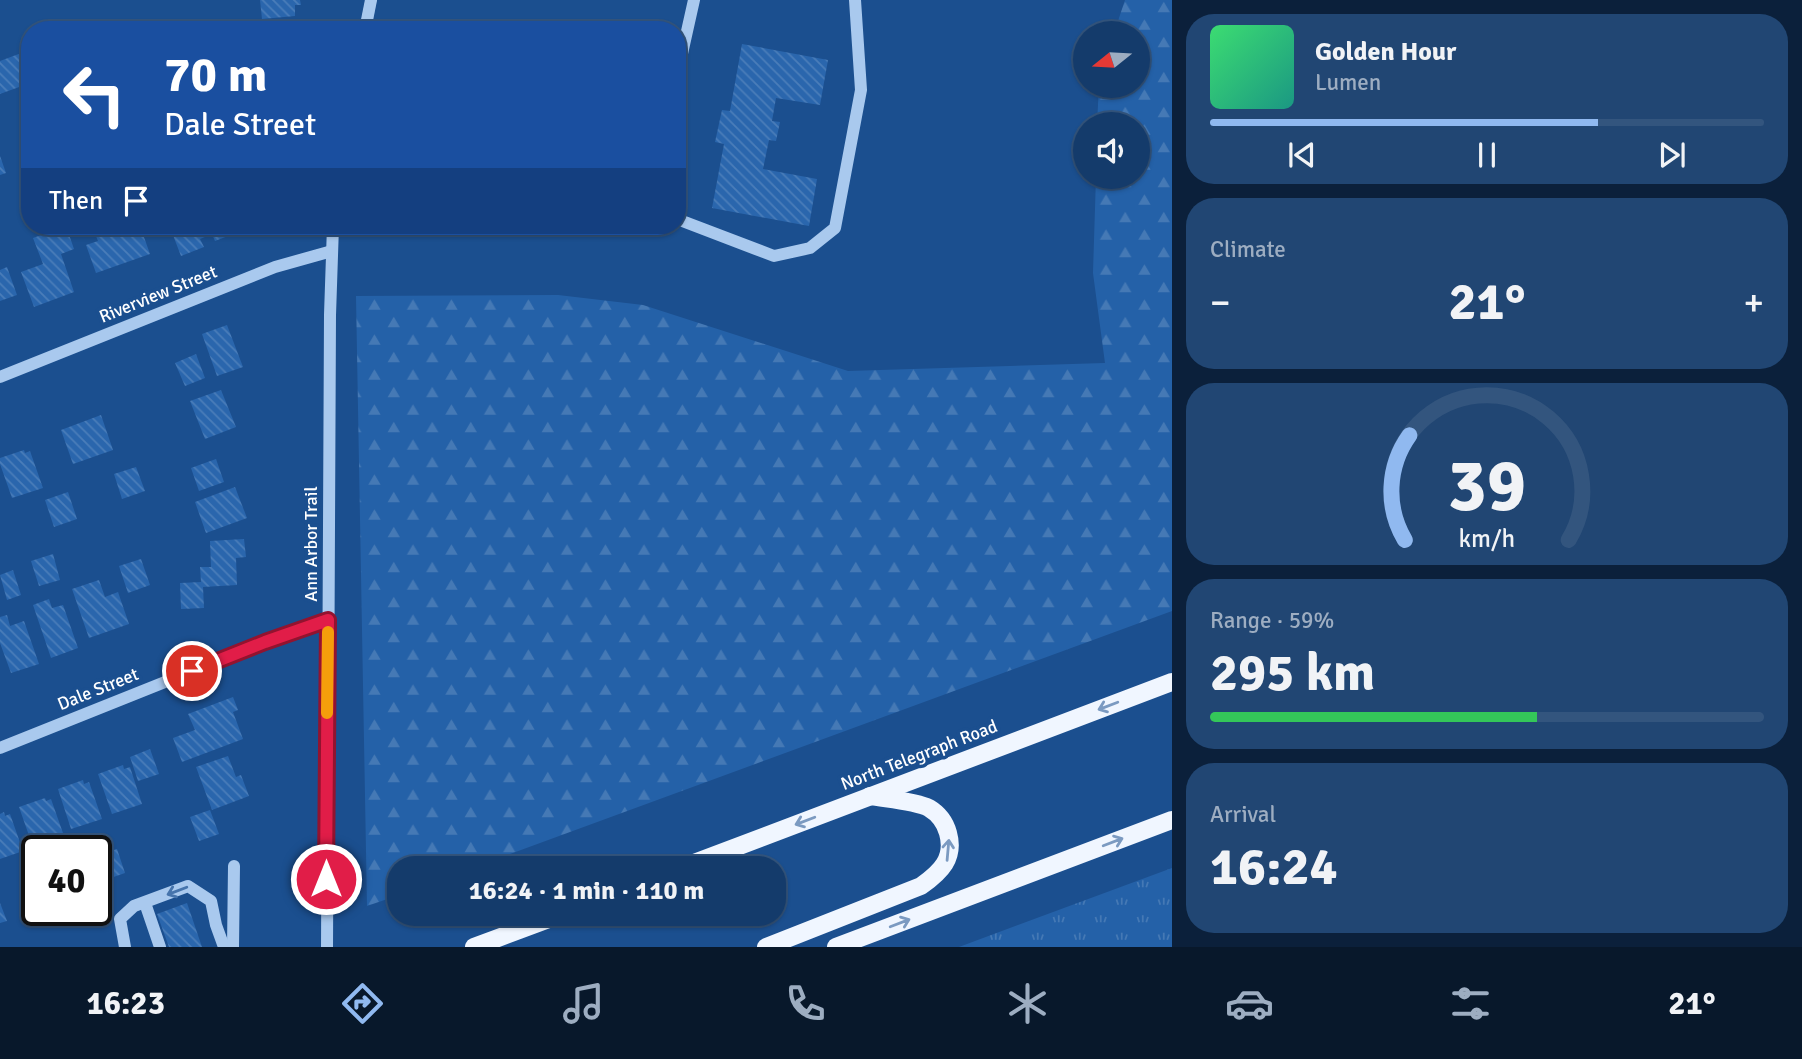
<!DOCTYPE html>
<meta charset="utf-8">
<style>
:root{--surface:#143b6b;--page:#214673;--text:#f1f3f6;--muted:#9dadc1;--line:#33557e;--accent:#90b9f0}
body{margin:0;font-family:Signika,sans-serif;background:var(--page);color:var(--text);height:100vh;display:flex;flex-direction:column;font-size:26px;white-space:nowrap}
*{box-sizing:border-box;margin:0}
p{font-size:23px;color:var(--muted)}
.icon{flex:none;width:38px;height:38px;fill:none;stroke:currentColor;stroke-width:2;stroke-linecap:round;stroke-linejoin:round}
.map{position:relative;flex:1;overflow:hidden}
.details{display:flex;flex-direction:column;gap:14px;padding:14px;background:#0b203b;width:630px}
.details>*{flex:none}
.banner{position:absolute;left:21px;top:21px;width:665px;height:214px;border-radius:28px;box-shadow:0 2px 5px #0004,0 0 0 2px var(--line);background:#1a4fa0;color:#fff;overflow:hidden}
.needle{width:46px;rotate:252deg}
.tools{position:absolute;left:1073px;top:21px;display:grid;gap:14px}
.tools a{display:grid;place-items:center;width:77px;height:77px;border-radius:50%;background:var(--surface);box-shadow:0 2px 5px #0004,0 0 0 2px var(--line);font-size:35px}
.speed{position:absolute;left:21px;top:835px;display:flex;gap:14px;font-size:35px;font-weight:700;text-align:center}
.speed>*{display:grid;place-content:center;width:91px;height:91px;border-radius:50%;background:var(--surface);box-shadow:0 2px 5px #0004,0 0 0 2px var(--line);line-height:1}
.speed .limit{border:4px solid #111;border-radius:10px;background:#fff;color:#111}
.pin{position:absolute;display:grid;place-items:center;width:60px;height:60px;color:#fff;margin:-30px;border:4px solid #fff;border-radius:50%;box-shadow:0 2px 7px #0007}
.me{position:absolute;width:77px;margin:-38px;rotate:0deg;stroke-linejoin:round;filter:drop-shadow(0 0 5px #0008)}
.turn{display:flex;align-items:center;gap:24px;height:147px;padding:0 28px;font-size:32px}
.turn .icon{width:91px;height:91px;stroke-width:2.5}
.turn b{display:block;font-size:49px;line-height:60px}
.then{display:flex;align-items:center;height:66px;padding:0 28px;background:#0003;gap:14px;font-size:26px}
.big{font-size:52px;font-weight:700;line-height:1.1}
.details .tile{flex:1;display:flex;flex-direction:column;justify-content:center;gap:10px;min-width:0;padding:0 24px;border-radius:28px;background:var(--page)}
.details .dial{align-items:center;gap:0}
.dial svg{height:182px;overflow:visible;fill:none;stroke:var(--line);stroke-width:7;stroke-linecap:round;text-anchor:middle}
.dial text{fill:var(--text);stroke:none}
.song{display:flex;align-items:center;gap:21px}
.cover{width:84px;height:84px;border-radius:10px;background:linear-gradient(135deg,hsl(140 70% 55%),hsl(170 70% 35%))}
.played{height:7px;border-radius:4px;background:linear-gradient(90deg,var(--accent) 70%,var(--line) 70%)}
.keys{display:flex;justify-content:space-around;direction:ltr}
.heat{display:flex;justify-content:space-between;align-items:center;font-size:38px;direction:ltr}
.charge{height:10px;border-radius:5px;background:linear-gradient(90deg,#34c759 59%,var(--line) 0)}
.trip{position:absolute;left:387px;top:856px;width:399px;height:70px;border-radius:28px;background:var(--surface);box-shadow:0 2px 5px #0004,0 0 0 2px var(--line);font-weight:700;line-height:70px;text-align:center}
.dock{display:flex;height:112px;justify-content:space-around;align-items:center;background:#08182b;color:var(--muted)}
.dock .icon{width:49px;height:49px}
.dock .active{color:var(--accent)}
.dock b{font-size:32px;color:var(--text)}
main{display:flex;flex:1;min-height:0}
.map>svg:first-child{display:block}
.grass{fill:url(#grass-tufts)}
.forest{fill:url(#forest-firs)}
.building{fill:url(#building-back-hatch)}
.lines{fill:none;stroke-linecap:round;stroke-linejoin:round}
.minor{stroke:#a9c9ee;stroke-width:12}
.major{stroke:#f0f6ff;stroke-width:18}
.oneway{stroke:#7b9ac1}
.oneway2{stroke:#4674ac}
.route-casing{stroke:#92132f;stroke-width:18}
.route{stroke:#e11d48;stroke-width:12}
.slow{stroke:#f59e0b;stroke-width:12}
.labels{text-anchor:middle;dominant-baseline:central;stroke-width:7;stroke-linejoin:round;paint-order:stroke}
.street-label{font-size:18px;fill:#fff;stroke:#1b4f8f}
</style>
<main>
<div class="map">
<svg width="1172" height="947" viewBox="0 0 1172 947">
<defs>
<pattern id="grass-tufts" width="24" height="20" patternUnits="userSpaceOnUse" patternTransform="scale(1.75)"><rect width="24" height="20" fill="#2461a8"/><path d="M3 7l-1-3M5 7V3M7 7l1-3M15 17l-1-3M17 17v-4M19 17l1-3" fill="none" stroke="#4579b5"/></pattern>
<pattern id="forest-firs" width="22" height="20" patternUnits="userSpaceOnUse" patternTransform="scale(1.75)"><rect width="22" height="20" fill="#2461a8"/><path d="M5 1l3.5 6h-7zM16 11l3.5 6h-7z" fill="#4579b5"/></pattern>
<pattern id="building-back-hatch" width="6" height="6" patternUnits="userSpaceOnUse" patternTransform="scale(1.75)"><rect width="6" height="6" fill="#2a66ad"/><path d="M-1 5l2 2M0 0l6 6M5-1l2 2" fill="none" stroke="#4a7db9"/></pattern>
</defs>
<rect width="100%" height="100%" fill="#1b4f8f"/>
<path class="grass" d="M1172,868V947H959Z"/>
<path class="forest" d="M1125,0H1172V611L472,868H399V895L367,906L356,296L558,295L643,305L848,371L1105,363L1093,273L1096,177H1138V124H1097L1099,86H1138V33H1114Z"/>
<g class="building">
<path d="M260,0H300L301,5H295V16L262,19Z"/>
<path d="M123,19L126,30H90V29Z"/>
<path d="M152,21L155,30H127V29Z"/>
<path d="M742,44L828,60L820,105L776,98L772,121L780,122L776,141L769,140L763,169L817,179L809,226L712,208L724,144L715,142L722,110L730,111Z"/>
<path d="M24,52L30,69V83L0,94V61Z"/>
<path d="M0,156L6,173L0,175Z"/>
<path d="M66,226L74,249L61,254L74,292L34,307L21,272L43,264L33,238Z"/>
<path d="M109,226H115L118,234L140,226L150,254L96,273L86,245L98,241L94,231Z"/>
<path d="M182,226L197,228L254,226L215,241L212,234L200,239L204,247L181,256L171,230Z"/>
<path d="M7,267L17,295L0,301V270Z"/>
<path d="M227,325L243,367L217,376L202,334Z"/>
<path d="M196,354L205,378L185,386L175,363Z"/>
<path d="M221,390L236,427L205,439L190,401Z"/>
<path d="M101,415L113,450L73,464L61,430Z"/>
<path d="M24,450L25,453L30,451L43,488L12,498L0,464V458Z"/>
<path d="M216,459L224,482L199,491L191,468Z"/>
<path d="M136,467L145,491L122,499L114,474Z"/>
<path d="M235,487L247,518L206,533L195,502Z"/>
<path d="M68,492L77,519L54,527L45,500Z"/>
<path d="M244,539L246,557L236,558L237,585L203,587L204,608L181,609L180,583L201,582L200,567H211L210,541Z"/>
<path d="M53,554L60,580L39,586L31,561Z"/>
<path d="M141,559L150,585L128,593L119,566Z"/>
<path d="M13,570L21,595L7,600L0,575Z"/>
<path d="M99,580L105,597L118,592L129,624L89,638L72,589Z"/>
<path d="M49,599L52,608L63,605L78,648L51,658L33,605Z"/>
<path d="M7,615L10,626L24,621L39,664L11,673L0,643V617Z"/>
<path d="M233,697L238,710L233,712L243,739L182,762L173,738L195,730L188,714Z"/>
<path d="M150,749L159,774L138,781L130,757Z"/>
<path d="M228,756L236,777L241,775L249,796L212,810L196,767Z"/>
<path d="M123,765L124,769L130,767L142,804L112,814L98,774Z"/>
<path d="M83,780L84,784L89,782L102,819L71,829L58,789Z"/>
<path d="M45,798L46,801L51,799L64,836L33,847L19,807Z"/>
<path d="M210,810L219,834L199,841L190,817Z"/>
<path d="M4,812L5,816L10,814L23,851L0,859V814Z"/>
<path d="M117,849L125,873L105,880L96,856Z"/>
<path d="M37,879V907L29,909L20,885Z"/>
<path d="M0,903L7,921L0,923Z"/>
<path d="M187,903L202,947H169L157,914Z"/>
</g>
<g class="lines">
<g class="minor">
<path d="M365,30L371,0"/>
<path d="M677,76L694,0"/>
<path d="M677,219L774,256L810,248L835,228L861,90L855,0"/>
<path d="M0,377L275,267L332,251"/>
<path d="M0,748L265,642L328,620"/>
<path d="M145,903L160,947"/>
<path d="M125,947L120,919L134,906L188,886L211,901L216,925L224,947"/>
<path d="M233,947L234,866"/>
<path d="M327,947L330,315L333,226"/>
</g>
<g class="major">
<path d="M681,868L1172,682"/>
<path d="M474,947L562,914"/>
<path d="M766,947L921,886C941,872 955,858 948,833C945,822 939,814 929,808C915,801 886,799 870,796"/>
<path d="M836,947L1172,820"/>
</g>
</g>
<defs><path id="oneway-shaft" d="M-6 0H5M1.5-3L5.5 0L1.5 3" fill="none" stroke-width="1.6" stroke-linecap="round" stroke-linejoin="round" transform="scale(1.75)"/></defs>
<g class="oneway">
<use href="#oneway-shaft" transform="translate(1108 706) rotate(159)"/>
<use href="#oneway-shaft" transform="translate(805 821) rotate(159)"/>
<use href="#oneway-shaft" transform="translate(1113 842) rotate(-21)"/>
<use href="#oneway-shaft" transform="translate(948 850) rotate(-85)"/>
<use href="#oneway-shaft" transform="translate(900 923) rotate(-21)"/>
</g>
<use class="oneway2" href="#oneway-shaft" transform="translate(177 891) rotate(159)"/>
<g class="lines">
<g class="route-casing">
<path id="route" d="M192,671L265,642L328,620L326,879"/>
</g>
<use href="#route" class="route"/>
<path class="slow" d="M327,713L328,632"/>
</g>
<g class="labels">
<g class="street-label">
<text transform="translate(158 294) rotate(-22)">Riverview Street</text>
<text transform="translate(311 544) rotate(-90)">Ann Arbor Trail</text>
<text transform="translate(98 689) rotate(-22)">Dale Street</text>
<text transform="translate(919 755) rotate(-21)">North Telegraph Road</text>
</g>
</g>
</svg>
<div class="tools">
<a><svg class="needle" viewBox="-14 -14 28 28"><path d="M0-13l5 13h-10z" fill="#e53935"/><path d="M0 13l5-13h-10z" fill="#9dadc1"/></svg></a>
<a><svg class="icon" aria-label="sound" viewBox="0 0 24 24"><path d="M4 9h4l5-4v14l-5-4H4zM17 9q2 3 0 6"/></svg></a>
</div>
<div class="speed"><div class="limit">40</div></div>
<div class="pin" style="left:192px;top:671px;background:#d93025"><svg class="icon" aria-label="arrive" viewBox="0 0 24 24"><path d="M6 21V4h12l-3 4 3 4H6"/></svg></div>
<svg class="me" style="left:326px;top:879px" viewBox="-20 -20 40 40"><circle r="17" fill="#e11d48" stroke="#fff" stroke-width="3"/><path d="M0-11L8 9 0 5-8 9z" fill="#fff"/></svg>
<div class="trip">16:24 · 1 min · 110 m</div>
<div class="banner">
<div class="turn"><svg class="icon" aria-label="left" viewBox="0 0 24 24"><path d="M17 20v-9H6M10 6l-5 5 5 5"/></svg><div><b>70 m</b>Dale Street</div></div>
<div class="then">Then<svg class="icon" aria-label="arrive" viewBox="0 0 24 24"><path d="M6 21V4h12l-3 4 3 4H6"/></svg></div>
</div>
</div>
<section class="details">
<div class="tile">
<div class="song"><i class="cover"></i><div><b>Golden Hour</b><p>Lumen</p></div></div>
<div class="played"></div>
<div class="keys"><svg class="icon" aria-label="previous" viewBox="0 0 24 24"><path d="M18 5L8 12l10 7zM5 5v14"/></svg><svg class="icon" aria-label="pause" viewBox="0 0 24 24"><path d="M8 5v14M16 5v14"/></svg><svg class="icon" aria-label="next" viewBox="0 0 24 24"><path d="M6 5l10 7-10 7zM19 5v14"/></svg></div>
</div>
<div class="tile"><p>Climate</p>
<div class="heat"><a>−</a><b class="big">21°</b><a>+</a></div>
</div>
<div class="tile dial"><svg viewBox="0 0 100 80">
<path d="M14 69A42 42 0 1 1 86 69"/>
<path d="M14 69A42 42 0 0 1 16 23" stroke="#90b9f0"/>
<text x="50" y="56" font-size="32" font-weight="700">39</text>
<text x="50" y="72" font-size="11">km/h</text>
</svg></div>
<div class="tile"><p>Range · 59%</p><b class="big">295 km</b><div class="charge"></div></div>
<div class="tile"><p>Arrival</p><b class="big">16:24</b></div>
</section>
</main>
<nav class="dock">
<b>16:23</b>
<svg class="icon active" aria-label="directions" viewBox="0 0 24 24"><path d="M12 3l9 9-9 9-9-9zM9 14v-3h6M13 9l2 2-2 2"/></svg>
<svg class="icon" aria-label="music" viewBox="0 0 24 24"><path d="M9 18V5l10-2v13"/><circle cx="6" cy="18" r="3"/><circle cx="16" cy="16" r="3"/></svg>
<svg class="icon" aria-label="phone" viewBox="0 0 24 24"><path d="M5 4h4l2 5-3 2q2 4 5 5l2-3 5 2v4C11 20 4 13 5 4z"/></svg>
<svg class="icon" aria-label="climate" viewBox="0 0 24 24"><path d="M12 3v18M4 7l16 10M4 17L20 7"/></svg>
<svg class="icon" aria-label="car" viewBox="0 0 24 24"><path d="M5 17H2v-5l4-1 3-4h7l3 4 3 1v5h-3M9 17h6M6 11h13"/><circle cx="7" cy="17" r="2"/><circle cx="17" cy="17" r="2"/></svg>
<svg class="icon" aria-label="filters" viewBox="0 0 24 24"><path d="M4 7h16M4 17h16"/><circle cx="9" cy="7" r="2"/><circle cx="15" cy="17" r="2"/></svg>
<b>21°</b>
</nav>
